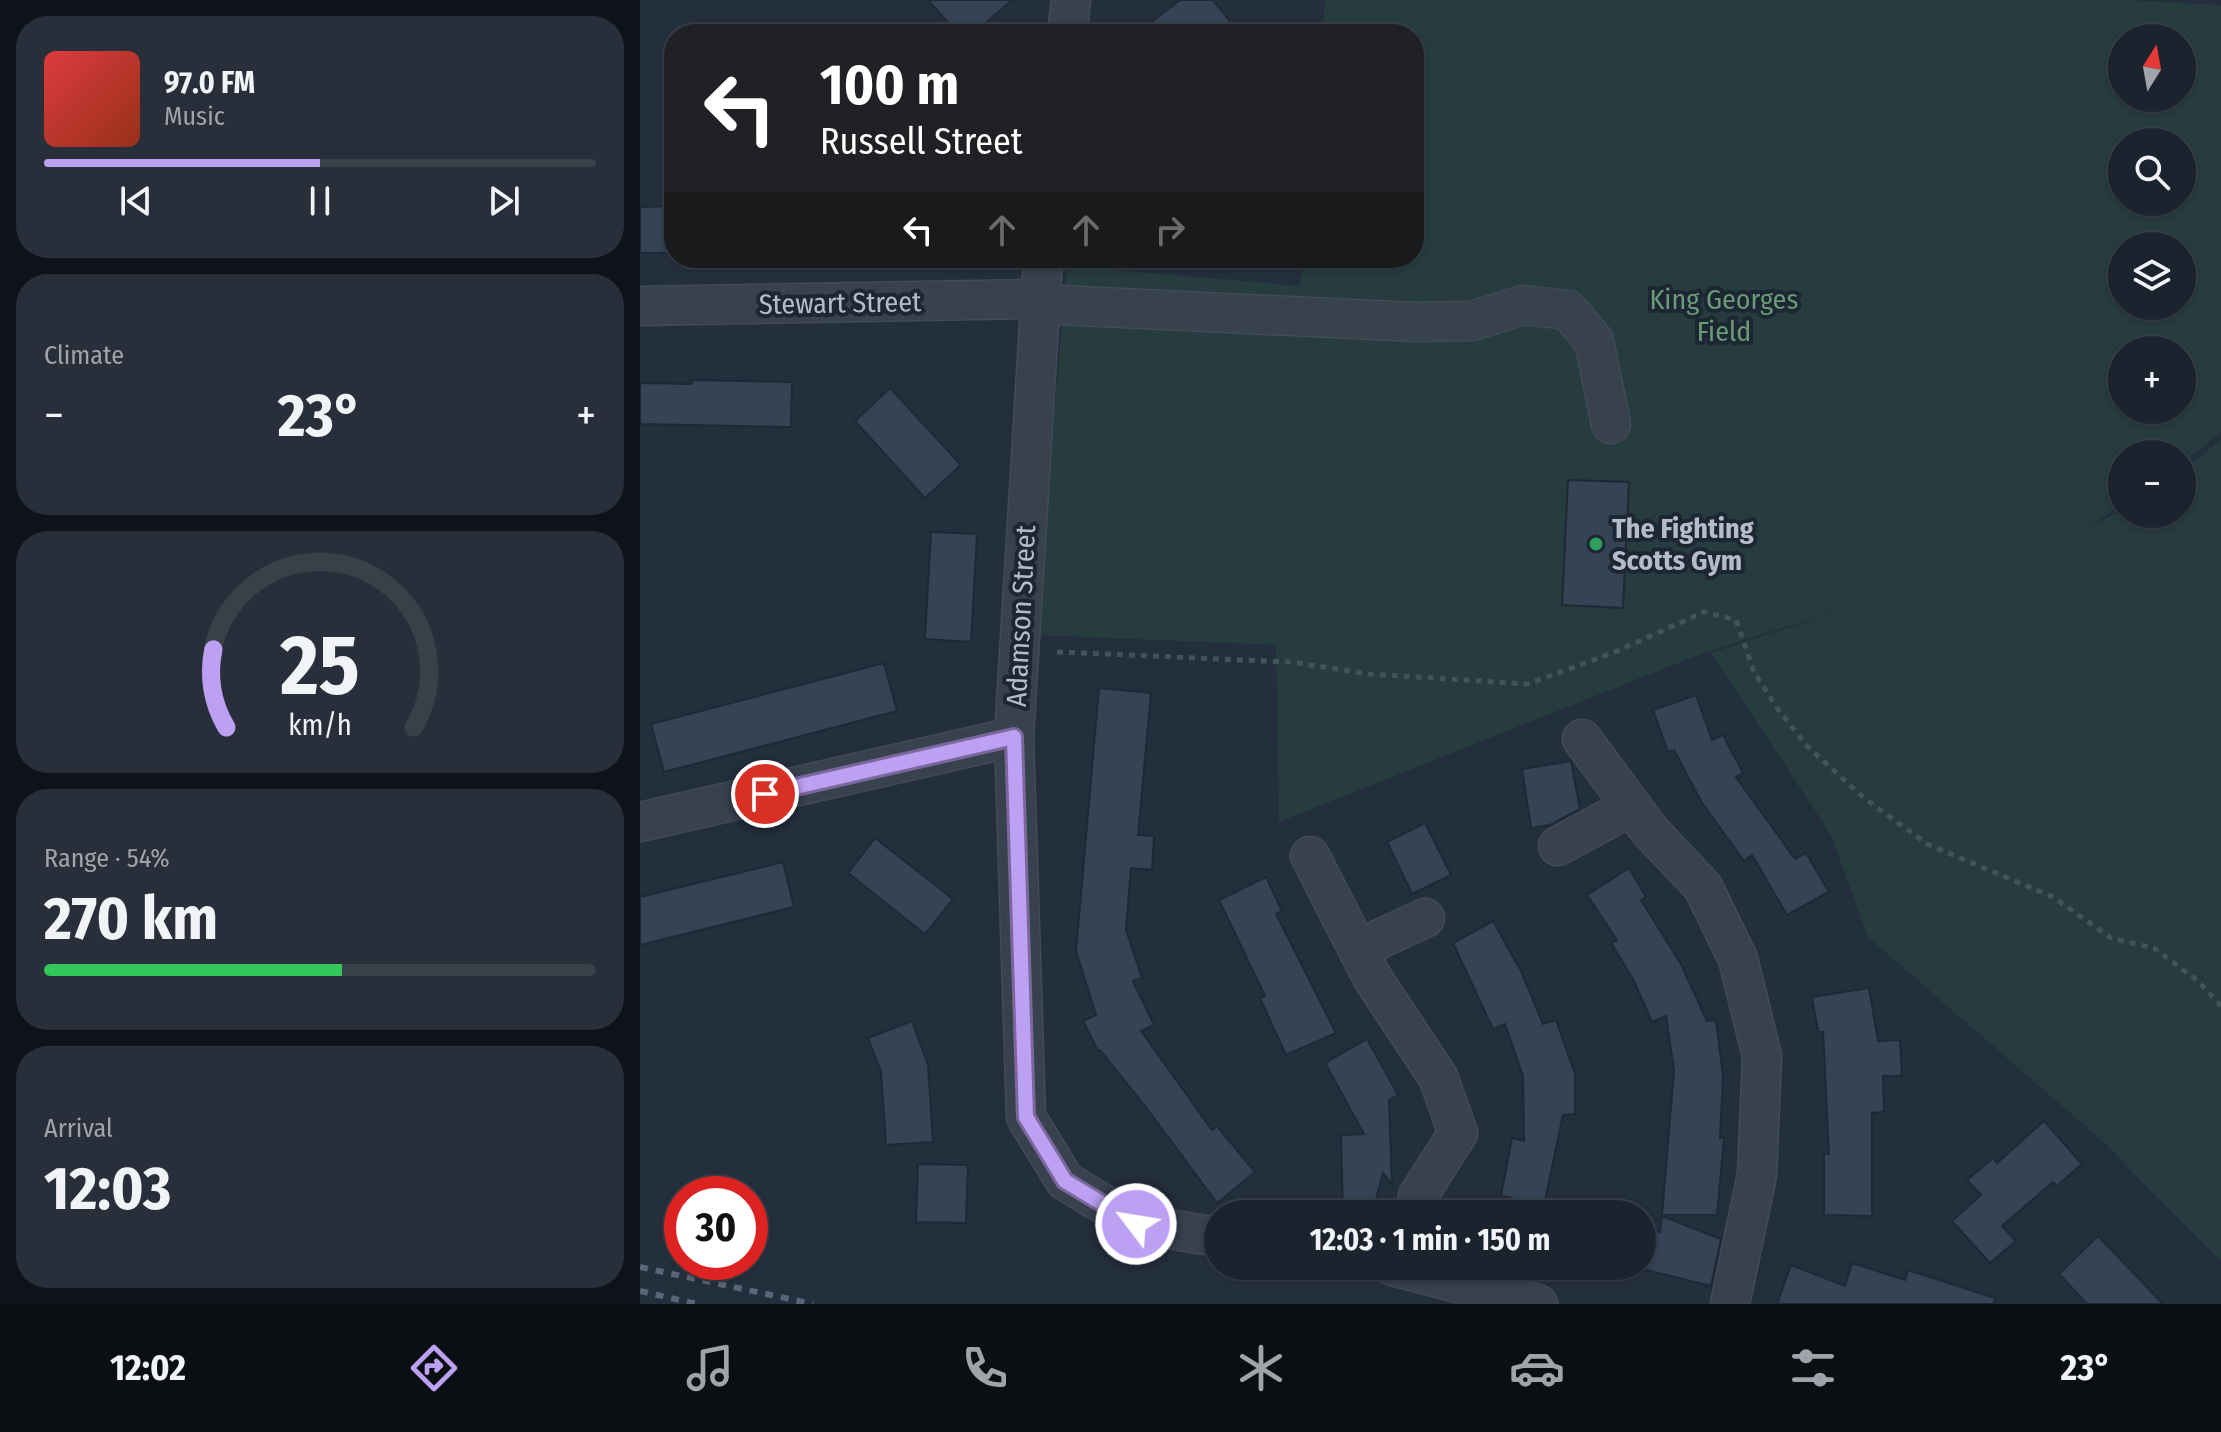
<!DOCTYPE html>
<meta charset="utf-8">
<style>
:root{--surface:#1b232e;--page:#282f3a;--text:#f1f3f6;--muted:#a0a4aa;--line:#39404a;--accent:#bca0f2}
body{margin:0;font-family:"Fira Sans Condensed",sans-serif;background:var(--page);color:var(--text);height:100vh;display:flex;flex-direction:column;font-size:30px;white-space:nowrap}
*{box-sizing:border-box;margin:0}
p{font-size:26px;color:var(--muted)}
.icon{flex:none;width:44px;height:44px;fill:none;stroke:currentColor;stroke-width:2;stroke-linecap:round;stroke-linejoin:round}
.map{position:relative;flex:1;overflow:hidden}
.drawer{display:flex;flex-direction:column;gap:16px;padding:16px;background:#0f1319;width:640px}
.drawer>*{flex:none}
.guide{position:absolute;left:24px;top:24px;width:760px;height:244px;border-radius:32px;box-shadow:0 2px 6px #0004,0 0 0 2px var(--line);background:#202124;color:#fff;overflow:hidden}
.needle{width:52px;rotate:11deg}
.fabs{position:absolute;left:1468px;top:24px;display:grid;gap:16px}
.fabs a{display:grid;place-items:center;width:88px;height:88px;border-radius:50%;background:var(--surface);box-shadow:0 2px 6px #0004,0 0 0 2px var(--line);font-size:40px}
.speed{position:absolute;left:24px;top:1176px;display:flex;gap:16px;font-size:40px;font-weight:700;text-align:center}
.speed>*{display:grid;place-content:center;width:104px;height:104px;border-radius:50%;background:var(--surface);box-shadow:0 2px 6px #0004,0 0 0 2px var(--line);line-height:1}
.speed .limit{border:12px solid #d22;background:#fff;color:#111}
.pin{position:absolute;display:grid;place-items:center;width:68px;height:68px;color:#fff;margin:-34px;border:4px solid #fff;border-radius:50%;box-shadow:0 2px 8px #0007}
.me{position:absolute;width:88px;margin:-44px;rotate:301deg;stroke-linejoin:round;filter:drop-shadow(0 0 6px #0008)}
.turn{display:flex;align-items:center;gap:28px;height:168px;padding:0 24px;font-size:36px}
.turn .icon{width:104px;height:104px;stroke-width:2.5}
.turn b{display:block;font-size:56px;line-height:68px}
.lanes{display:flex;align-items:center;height:76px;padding:0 24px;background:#0003;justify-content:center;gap:40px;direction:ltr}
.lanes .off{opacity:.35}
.big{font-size:60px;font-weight:700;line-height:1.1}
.drawer .widget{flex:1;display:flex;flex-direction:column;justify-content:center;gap:12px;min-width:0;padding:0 28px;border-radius:32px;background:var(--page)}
.drawer .dial{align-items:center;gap:0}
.dial svg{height:208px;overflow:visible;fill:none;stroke:var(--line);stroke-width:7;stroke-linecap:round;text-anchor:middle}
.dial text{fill:var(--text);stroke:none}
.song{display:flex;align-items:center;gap:24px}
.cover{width:96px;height:96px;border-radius:12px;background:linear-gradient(135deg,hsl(0 70% 55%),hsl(10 70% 35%))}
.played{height:8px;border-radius:4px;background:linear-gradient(90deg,var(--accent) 50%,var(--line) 50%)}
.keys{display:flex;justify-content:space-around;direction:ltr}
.heat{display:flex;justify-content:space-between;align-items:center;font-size:44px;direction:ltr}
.charge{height:12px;border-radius:6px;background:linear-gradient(90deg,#34c759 54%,var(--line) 0)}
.trip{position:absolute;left:564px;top:1200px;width:452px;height:80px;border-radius:40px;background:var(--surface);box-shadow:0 2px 6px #0004,0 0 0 2px var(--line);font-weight:700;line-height:80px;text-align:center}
.tab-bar{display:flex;height:128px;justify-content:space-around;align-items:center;background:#0b0e12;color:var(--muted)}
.tab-bar .icon{width:56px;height:56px}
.tab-bar .on{color:var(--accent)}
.tab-bar b{font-size:36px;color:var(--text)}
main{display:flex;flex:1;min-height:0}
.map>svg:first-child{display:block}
.green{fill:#263c3f;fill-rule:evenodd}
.building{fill:#364354;stroke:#1f2835;stroke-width:2}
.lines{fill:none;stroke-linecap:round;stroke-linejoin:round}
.minor-casing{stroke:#414a57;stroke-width:41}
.path{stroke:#3f5557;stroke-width:5;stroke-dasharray:6 6;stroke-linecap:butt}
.minor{stroke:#38414e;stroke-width:38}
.rail{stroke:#5a6575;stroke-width:6;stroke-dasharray:8 8;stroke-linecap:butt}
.route-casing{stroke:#7a689d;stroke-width:20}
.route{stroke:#bca0f2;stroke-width:14}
.leisure-dot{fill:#2e9e5b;stroke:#1d2633;stroke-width:3}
.labels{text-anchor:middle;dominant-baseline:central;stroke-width:8;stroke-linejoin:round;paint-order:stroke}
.park-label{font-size:28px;fill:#6b9a76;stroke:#1d2633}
.street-label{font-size:28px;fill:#b4bcc9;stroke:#1d2633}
.poi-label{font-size:28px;font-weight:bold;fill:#b4bcc9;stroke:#1d2633;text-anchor:start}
</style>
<main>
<section class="drawer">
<div class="widget">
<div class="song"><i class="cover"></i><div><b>97.0 FM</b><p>Music</p></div></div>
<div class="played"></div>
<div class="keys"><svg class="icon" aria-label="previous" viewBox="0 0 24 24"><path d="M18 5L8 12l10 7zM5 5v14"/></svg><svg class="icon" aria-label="pause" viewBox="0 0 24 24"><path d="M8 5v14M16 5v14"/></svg><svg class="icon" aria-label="next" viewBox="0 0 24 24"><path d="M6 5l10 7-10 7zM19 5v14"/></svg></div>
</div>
<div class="widget"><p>Climate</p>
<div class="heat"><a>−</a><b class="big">23°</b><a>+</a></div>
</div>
<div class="widget dial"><svg viewBox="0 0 100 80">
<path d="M14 69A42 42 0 1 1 86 69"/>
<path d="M14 69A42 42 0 0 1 9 39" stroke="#bca0f2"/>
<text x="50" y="56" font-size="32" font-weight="700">25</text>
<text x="50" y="72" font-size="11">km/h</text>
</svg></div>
<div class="widget"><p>Range · 54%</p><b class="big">270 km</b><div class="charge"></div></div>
<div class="widget"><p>Arrival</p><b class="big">12:03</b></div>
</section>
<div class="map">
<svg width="1581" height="1304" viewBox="0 0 1581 1304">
<rect width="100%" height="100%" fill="#242f3e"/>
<path class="green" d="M685,0H1487L1581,5V432L1542,463V454H1482V504L1447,529L1482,509V514H1542V470L1581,440V1261L1460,1139L1228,937L1191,835L1071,653L1209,607L1063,653L639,822L636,645L395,635L427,266L660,286L663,258H774V34H682ZM1482,38H1542V98H1482ZM1482,142H1542V202H1482ZM1482,246H1542V306H1482ZM1482,350H1542V410H1482Z"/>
<g class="building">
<path d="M288,0H372L333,34H318Z"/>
<path d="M540,0H573L591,23L576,34H496Z"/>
<path d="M34,206V253H0V207Z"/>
<path d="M52,380L152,382L151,427L0,424V383L52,384Z"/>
<path d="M250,388L321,465L285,498L215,421Z"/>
<path d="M928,480L989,482L983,608L922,605Z"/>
<path d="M291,532L337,534L331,642L285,639Z"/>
<path d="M244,663L257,711L24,772L11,724Z"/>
<path d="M459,688L511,693L498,835L514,836L512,870L491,868L486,930L502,978L493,981L514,1025L501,1031L572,1130L577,1126L615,1172L577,1203L505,1106L460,1050L458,1051L443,1021L456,1015L436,951Z"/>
<path d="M1056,695L1072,740L1083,735L1103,773L1096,777L1155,859L1166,853L1189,892L1147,915L1112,855L1104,861L1062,803L1034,750L1028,752L1013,710Z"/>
<path d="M931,761L940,809L910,825L891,828L882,769Z"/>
<path d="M785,823L811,875L772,894L747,842Z"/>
<path d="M235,838L313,899L285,934L208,873Z"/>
<path d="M143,862L154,907L0,945V897Z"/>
<path d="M989,868L1006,897L1001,900L1041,964L1067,1021L1076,1020L1083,1075L1080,1138H1084L1077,1215H1022L1034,1070L1026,1016L1012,1022L994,981L971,943L977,940L947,895Z"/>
<path d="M626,877L642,911L636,914L696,1033L646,1055L620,998L625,996L579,900Z"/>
<path d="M853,921L881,971L903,1024L916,1020L935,1074V1114L923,1115L904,1205L861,1196L872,1138L884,1141L883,1076L865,1024L853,1029L813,943Z"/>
<path d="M1229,988L1238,1041L1260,1040L1262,1076H1243L1244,1112L1232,1113V1216L1184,1215V1154H1189L1183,1032H1178L1172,997Z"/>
<path d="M272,1021L288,1065L293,1142L246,1145L241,1072L228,1038Z"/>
<path d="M727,1039L758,1095L749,1100L752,1185L743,1173L732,1214H703L701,1135L724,1134L685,1063Z"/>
<path d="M1404,1121L1442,1164L1417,1186L1413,1182L1362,1226L1376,1241L1350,1263L1312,1221L1341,1195L1327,1180L1353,1158L1357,1163Z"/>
<path d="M278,1164L328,1165L326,1223L276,1222Z"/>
<path d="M1022,1216L1081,1239L1071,1286L1002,1269V1228L1020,1232Z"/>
<path d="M1458,1236L1523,1304H1447L1419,1274Z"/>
<path d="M1212,1263L1265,1280L1268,1270L1355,1298L1354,1304H1137L1151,1265L1205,1286Z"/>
</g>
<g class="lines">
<g class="minor-casing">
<g id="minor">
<path d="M427,34L431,0"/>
<path d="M403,258L374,737L386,1117L425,1181L496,1224L578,1237"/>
<path d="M399,304L775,322L832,321L883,305L928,310L954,341L971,424"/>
<path d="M0,306L399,299"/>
<path d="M942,739L1010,831L1063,887L1098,959L1122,1056L1117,1175L1090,1304"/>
<path d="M0,822L374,737"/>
<path d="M918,846L992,806"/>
<path d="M670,856L733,979L798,1077L818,1133L778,1196L774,1214"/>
<path d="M718,949L785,918"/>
<path d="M752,1266L898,1304"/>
</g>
</g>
<path class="path" d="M417,652L651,662L729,674L888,684L975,652L1064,612L1096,620L1114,672L1137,708L1167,746L1224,798L1287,844L1413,897L1471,938L1514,948L1558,981L1581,1006"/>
<use href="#minor" class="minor"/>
<g class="rail">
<path d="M0,1267L173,1304"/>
<path d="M0,1291L57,1304"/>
</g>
</g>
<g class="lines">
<g class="route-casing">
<path id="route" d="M125,794L374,737L386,1117L425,1181L496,1224"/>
</g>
<use href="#route" class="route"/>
</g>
<circle class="leisure-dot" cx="956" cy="544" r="8"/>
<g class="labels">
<g class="park-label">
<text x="1084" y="299">King Georges<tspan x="1084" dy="32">Field</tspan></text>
</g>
<g class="street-label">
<text transform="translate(200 303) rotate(-1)">Stewart Street</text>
<text transform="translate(381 616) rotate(-87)">Adamson Street</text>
</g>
<g class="poi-label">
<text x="972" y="528">The Fighting<tspan x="972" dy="32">Scotts Gym</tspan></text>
</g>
</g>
</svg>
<div class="fabs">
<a><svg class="needle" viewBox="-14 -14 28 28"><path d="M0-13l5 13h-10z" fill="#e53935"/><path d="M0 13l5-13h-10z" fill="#a0a4aa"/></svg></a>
<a><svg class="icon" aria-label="search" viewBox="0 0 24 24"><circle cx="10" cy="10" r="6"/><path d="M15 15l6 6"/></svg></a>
<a><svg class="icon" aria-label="layers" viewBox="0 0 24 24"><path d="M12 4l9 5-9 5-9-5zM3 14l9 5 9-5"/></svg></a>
<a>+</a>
<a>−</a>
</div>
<div class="speed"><div class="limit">30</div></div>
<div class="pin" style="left:125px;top:794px;background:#d93025"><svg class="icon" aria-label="arrive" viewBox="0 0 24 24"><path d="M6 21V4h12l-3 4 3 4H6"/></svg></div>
<svg class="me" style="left:496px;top:1224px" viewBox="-20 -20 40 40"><circle r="17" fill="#bca0f2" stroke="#fff" stroke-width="3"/><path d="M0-11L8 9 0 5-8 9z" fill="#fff"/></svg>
<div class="trip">12:03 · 1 min · 150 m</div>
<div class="guide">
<div class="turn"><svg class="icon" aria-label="left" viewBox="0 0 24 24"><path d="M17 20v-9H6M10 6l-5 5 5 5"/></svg><div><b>100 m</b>Russell Street</div></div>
<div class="lanes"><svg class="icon" aria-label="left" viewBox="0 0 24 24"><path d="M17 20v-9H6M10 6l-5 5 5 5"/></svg><svg class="icon off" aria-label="ahead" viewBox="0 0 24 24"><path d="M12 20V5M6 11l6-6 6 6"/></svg><svg class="icon off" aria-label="ahead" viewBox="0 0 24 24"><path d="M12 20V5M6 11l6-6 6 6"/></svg><svg class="icon off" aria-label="right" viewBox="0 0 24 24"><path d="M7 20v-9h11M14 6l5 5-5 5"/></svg></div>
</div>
</div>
</main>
<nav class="tab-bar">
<b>12:02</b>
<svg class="icon on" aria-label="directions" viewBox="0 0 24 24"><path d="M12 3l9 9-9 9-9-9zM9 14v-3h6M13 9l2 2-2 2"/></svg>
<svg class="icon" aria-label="music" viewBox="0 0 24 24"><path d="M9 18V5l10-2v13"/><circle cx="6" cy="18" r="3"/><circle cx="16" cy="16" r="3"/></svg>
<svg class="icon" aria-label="phone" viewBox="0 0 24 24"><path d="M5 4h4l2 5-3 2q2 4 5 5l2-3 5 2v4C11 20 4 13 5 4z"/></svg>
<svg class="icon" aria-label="climate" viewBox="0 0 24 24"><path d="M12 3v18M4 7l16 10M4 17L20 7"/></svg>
<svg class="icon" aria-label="car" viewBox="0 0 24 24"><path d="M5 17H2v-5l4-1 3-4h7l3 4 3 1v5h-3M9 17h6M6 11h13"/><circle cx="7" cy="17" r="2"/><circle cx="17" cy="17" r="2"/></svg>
<svg class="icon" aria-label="filters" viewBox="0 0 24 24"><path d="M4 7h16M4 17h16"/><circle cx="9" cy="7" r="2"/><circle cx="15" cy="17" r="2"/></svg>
<b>23°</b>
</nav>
